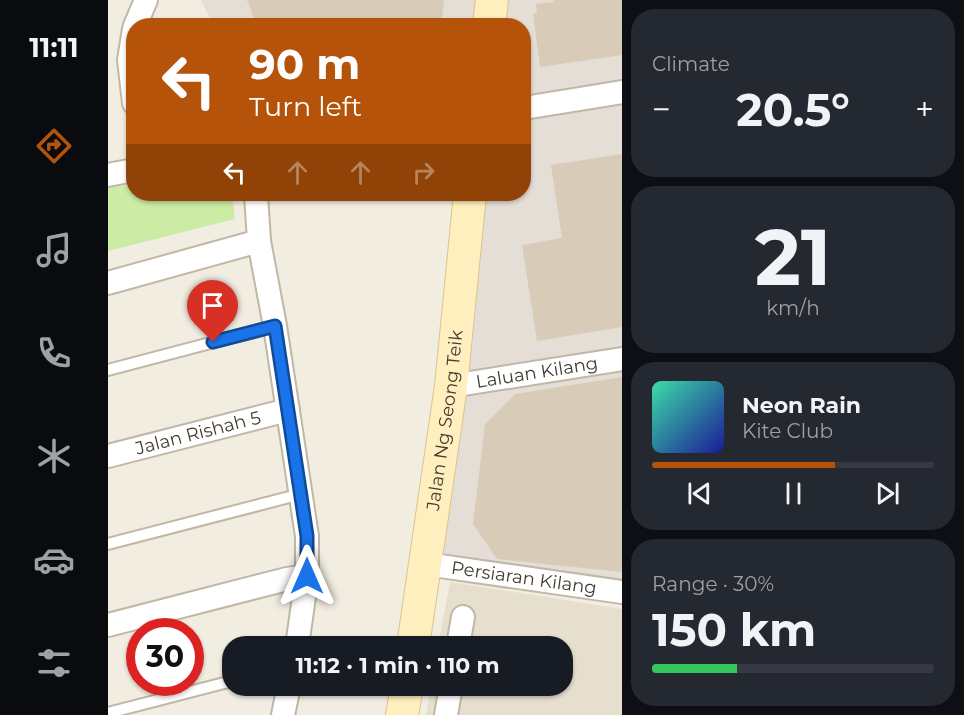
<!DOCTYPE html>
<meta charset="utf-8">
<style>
:root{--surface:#171b24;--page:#242831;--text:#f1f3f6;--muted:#9ea1a6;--line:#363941;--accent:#b45309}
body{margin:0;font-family:Montserrat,sans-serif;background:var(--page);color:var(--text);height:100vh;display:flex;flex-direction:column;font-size:22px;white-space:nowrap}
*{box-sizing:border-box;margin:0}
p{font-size:20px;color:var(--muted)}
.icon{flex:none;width:33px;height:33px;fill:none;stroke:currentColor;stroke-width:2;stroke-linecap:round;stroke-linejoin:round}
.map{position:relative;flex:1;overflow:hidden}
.side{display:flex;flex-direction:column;gap:9px;padding:9px;background:#0d0f14;width:342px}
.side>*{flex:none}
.top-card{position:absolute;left:18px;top:18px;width:405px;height:183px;border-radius:24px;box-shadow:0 2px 4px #0004;background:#b45309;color:#fff;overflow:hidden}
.speed{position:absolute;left:18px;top:618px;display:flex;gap:12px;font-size:30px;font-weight:700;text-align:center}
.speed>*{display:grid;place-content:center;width:78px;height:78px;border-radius:50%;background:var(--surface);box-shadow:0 2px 4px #0004;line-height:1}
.speed .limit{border:9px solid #d22;background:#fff;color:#111}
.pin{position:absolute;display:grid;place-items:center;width:51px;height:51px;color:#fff;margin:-62px -26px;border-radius:50% 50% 50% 0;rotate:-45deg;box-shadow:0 0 6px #0007}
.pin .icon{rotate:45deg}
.me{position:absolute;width:66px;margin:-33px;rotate:0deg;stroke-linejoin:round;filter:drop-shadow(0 0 4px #0008)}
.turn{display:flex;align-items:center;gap:21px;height:126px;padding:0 24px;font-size:27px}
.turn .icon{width:78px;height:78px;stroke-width:2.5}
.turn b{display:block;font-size:42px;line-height:51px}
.lanes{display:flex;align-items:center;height:57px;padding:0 24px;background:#0003;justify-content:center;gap:30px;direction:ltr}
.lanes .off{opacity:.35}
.big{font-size:45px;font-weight:700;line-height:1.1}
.side .tile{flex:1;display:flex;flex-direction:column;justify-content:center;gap:9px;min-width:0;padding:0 21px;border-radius:24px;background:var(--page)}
.side .dial{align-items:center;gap:0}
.dial b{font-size:78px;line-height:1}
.song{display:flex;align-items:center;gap:18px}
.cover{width:72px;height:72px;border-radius:9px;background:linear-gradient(135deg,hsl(160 70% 55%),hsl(240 70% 35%))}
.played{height:6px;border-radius:3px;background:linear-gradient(90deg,var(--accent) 65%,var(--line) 65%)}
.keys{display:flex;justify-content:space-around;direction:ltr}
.heat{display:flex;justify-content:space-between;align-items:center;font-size:33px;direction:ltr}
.charge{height:9px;border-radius:4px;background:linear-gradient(90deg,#34c759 30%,var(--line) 0)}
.trip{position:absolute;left:114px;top:636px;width:351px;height:60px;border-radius:24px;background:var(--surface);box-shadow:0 2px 4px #0004;font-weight:700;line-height:60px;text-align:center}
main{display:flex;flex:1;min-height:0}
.dock{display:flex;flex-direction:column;width:108px;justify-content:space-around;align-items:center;background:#090b0e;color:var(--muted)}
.dock .icon{width:42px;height:42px}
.dock .selected{color:var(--accent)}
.dock b{font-size:27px;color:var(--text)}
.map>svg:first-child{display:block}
.residential{fill:#e7dfce}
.industrial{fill:#e4ded6}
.green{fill:#cceba5}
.building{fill:#d8cbb8}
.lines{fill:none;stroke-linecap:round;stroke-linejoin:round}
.service-casing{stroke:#c1b7a6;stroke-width:14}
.minor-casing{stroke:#c1b7a6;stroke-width:26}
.secondary-casing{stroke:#d9c58e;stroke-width:34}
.service{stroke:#fff;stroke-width:10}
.minor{stroke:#fff;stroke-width:22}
.secondary{stroke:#ffefbe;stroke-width:32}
.route-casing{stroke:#114b97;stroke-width:15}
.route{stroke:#1a73e8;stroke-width:10}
.labels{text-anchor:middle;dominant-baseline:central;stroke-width:6;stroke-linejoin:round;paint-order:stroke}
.street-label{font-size:18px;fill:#443c31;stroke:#fff}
</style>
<main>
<nav class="dock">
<b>11:11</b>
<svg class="icon selected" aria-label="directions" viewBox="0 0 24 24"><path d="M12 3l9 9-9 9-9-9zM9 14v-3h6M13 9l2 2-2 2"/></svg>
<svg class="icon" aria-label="music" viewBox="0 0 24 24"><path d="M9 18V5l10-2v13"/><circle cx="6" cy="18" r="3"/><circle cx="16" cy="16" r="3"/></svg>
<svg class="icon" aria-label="phone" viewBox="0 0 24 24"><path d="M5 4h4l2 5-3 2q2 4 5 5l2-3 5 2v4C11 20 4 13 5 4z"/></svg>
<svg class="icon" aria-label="climate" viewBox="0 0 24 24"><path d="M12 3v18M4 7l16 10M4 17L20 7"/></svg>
<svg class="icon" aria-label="car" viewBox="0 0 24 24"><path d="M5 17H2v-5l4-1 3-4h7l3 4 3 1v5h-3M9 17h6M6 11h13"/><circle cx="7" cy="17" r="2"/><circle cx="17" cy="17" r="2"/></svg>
<svg class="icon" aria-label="filters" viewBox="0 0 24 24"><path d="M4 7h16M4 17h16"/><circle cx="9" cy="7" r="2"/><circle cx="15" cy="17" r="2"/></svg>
</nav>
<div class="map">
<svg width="514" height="715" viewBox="0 0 514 715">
<rect width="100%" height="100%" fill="#f2ede1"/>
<path class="residential" d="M342,582L514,609V715H318L323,686H454V646H330Z"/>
<path class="industrial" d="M93,0H514V585L315,559L356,194H416V26L105,25Z"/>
<path class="green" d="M25,185L26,194H124L127,219L0,251V188Z"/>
<g class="building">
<path d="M139,0H336L333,26L297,22V26H182L146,18Z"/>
<path d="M445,0H514V55L432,67L425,14L429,13L428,4L446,2Z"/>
<path d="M514,154V327L429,341L414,245L454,238L443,165Z"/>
<path d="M514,377V572L389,559L365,524L377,424L407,394Z"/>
</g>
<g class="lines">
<g class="service-casing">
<g id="service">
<path d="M0,370L167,326"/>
<path d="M0,544L193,494"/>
<path d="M0,713L124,681"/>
</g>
</g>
<g class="minor-casing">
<g id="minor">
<path d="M27,26L38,0"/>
<path d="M26,29L21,60L26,103"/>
<path d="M416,108L514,92"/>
<path d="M0,175L26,170"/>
<path d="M148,194L151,241L167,326L199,536V576L189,646"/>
<path d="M0,283L151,241"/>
<path id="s1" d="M343,386L514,359"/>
<path id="s2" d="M0,456L180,410"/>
<path id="s3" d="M318,564L514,592"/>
<path d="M0,625L179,579L199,576"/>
<path d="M350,646L355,617"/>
<path d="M175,715L181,686"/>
<path d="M338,715L343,686"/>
</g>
</g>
<g class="secondary-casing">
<g id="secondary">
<path d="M381,26L384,0"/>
<path id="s4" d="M305,646L343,386L362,194"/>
<path d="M294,715L299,686"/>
</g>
</g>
<use href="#service" class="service"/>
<use href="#minor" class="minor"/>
<use href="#secondary" class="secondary"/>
</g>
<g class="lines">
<g class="route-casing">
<path id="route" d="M105,342L167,326L199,536V576"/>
</g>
<use href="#route" class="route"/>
</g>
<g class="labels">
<g class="street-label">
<text stroke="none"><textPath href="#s1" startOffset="87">Laluan Kilang</textPath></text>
<text stroke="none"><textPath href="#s4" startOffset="228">Jalan Ng Seong Teik</textPath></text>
<text stroke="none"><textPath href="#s2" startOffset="93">Jalan Rishah 5</textPath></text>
<text stroke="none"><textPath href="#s3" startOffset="99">Persiaran Kilang</textPath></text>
</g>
</g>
</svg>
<div class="speed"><div class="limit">30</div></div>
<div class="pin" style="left:105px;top:342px;background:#d93025"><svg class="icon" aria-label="arrive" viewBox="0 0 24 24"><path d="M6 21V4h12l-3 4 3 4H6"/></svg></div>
<svg class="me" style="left:199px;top:576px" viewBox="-20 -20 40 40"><path d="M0-17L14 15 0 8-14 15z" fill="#1a73e8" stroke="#fff" stroke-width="4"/></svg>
<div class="trip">11:12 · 1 min · 110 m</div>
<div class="top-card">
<div class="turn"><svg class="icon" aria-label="left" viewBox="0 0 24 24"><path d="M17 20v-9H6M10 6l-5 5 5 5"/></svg><div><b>90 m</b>Turn left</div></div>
<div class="lanes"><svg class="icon" aria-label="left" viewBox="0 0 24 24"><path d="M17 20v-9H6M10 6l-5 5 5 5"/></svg><svg class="icon off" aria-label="ahead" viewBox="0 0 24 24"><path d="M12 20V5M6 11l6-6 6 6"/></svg><svg class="icon off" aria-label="ahead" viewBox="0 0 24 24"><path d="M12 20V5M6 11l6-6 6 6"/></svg><svg class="icon off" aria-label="right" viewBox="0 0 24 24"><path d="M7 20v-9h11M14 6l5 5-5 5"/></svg></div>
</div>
</div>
<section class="side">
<div class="tile"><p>Climate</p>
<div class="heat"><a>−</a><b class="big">20.5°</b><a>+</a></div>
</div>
<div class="tile dial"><b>21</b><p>km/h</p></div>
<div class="tile">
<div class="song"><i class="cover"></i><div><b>Neon Rain</b><p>Kite Club</p></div></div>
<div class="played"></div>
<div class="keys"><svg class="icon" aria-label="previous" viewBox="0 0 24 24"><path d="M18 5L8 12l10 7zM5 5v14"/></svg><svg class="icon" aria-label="pause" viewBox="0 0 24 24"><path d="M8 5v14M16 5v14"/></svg><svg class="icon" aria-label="next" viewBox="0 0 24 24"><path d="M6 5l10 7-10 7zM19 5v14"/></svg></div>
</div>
<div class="tile"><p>Range · 30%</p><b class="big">150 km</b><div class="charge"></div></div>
</section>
</main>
